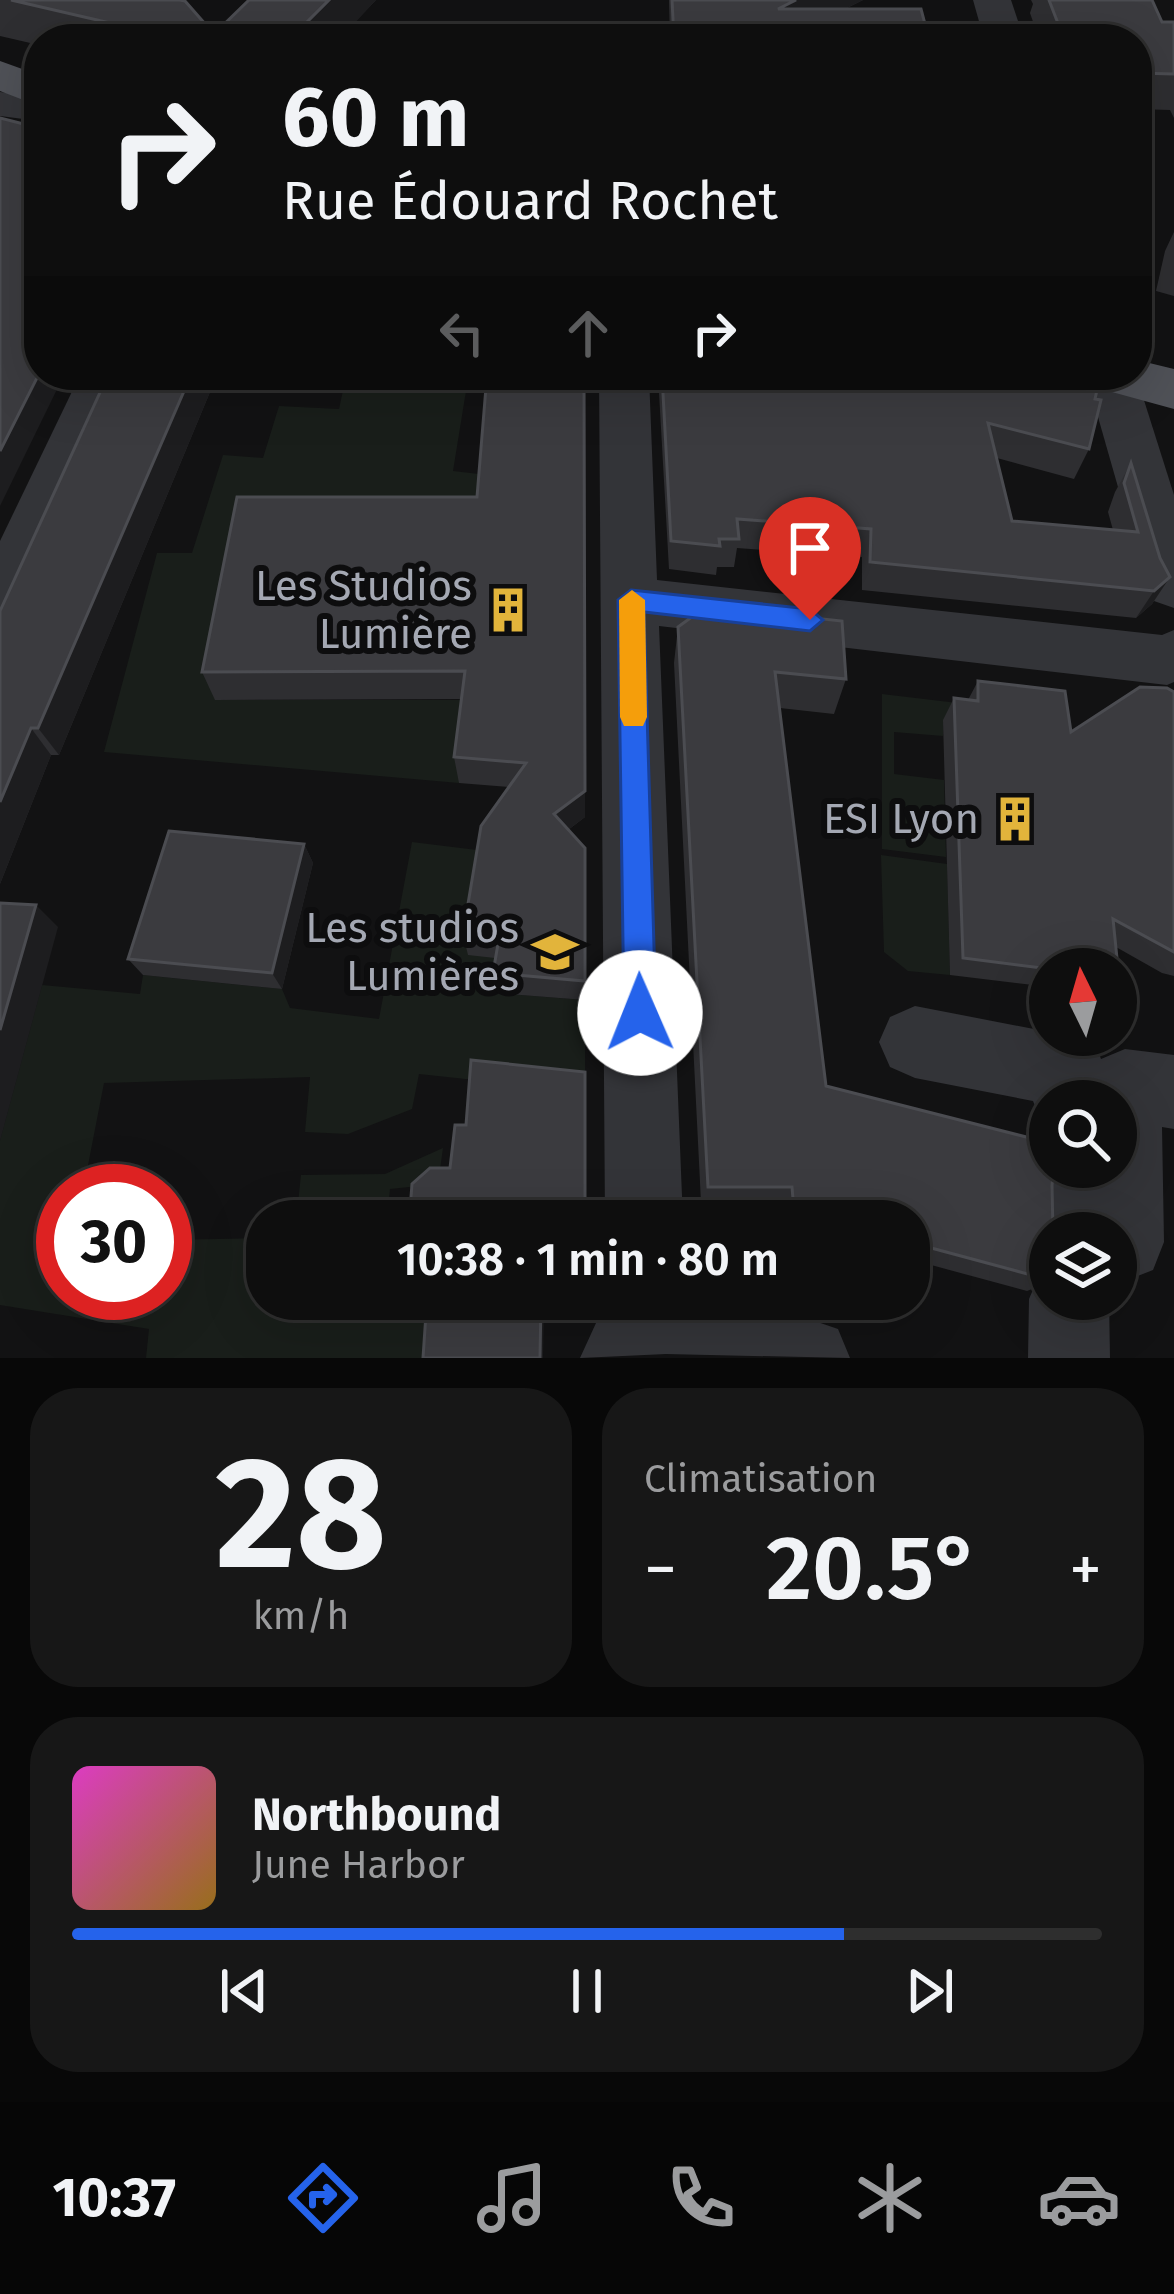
<!DOCTYPE html>
<html lang="fr">
<meta charset="utf-8">
<style>
:root{--surface:#0e0e0e;--page:#171717;--text:#f1f3f6;--muted:#9b9c9e;--line:#2e2e2e;--accent:#2563eb}
body{margin:0;font-family:"Fira Sans",sans-serif;background:var(--page);color:var(--text);height:100vh;display:flex;flex-direction:column;font-size:45px;white-space:nowrap}
*{box-sizing:border-box;margin:0}
p{font-size:39px;color:var(--muted)}
.icon{flex:none;width:66px;height:66px;fill:none;stroke:currentColor;stroke-width:2;stroke-linecap:round;stroke-linejoin:round}
.map{position:relative;height:1358px;overflow:hidden}
.sheet{display:flex;flex-direction:column;gap:30px;padding:30px;background:#080808;flex:1}
.sheet>*{flex:none}
.hud{position:absolute;left:24px;top:24px;width:1128px;height:366px;border-radius:48px;box-shadow:0 12px 48px #0002,0 0 0 3px var(--line);background:#0e0e0e;color:var(--text);overflow:hidden}
.needle{width:78px;rotate:355deg}
.fabs{position:absolute;left:1029px;top:948px;display:grid;gap:24px}
.fabs a{display:grid;place-items:center;width:108px;height:108px;border-radius:50%;background:var(--surface);box-shadow:0 12px 48px #0002,0 0 0 3px var(--line);font-size:60px}
.speed{position:absolute;left:36px;top:1164px;display:flex;gap:24px;font-size:60px;font-weight:700;text-align:center}
.speed>*{display:grid;place-content:center;width:156px;height:156px;border-radius:50%;background:var(--surface);box-shadow:0 12px 48px #0002,0 0 0 3px var(--line);line-height:1}
.speed .limit{border:18px solid #d22;background:#fff;color:#111}
.pin{position:absolute;display:grid;place-items:center;width:102px;height:102px;color:#fff;margin:-123px -51px;border-radius:50% 50% 50% 0;rotate:-45deg;box-shadow:0 0 12px #0007}
.pin .icon{rotate:45deg}
.me{position:absolute;width:132px;margin:-66px;rotate:359deg;stroke-linejoin:round;filter:drop-shadow(0 0 9px #0008)}
.turn{display:flex;align-items:center;gap:42px;height:252px;padding:0 60px;font-size:54px}
.turn .icon{width:156px;height:156px;stroke-width:2.5}
.turn b{display:block;font-size:84px;line-height:102px}
.lanes{display:flex;align-items:center;height:114px;padding:0 60px;background:#0003;justify-content:center;gap:60px;direction:ltr}
.lanes .off{opacity:.35}
.big{font-size:90px;font-weight:600;line-height:1.1}
.sheet .card{flex:1;display:flex;flex-direction:column;justify-content:center;gap:18px;min-width:0;padding:0 42px;border-radius:48px;background:var(--page)}
.sheet .dial{align-items:center;gap:0}
.dial b{font-size:156px;line-height:1}
.song{display:flex;align-items:center;gap:36px}
.cover{width:144px;height:144px;border-radius:18px;background:linear-gradient(135deg,hsl(310 70% 55%),hsl(40 70% 35%))}
.played{height:12px;border-radius:6px;background:linear-gradient(90deg,var(--accent) 75%,var(--line) 75%)}
.keys{display:flex;justify-content:space-around;direction:ltr}
.heat{display:flex;justify-content:space-between;align-items:center;font-size:66px;direction:ltr}
.sheet .tiles{flex:1;display:grid;gap:30px;grid-template-columns:1fr 1fr}
.card:last-child{grid-column:span 2}
.trip{position:absolute;left:246px;top:1200px;width:684px;height:120px;border-radius:48px;background:var(--surface);box-shadow:0 12px 48px #0002,0 0 0 3px var(--line);font-weight:600;line-height:120px;text-align:center}
.menu{display:flex;height:192px;justify-content:space-around;align-items:center;background:#060606;color:var(--muted)}
.menu .icon{width:84px;height:84px}
.menu .on{color:var(--accent)}
.menu b{font-size:54px;color:var(--text)}
.map>svg:first-child{display:block}
.green{fill:#191e1a}
.lines{fill:none;stroke-linecap:round;stroke-linejoin:round}
.minor{fill:#333438;fill-rule:evenodd}
.major{fill:#4f5157;fill-rule:evenodd}
.wall{fill:#2e2e31}
.shaded-wall{fill:#1d1d1f}
.building{fill:#3b3b3f;stroke:#4b4c51;stroke-width:3}
.route{fill:#2563eb;stroke:#184099;stroke-width:3}
.slow{fill:#f59e0b}
.labels{text-anchor:middle;dominant-baseline:central;stroke-width:12;stroke-linejoin:round;paint-order:stroke}
.poi-label{font-size:42px;fill:#a4a8b3;stroke:#0d0d0e;text-anchor:end}
</style>
<div class="map">
<svg width="1174" height="1358" viewBox="0 0 1174 1358">
<rect width="100%" height="100%" fill="#121213"/>
<g class="green">
<path d="M432,25L670,28L671,39H420Z"/>
<path d="M344,386L466,391L453,471L479,474L484,526L216,700H470L459,783L104,752L157,553H192L223,455L263,458L279,406L339,409Z"/>
<path d="M882,694L966,704L944,721L943,736L894,732V774L944,780L946,857L882,849Z"/>
<path d="M412,842L485,851L497,993L585,1000V1092L419,1074L412,1109L348,1134L305,1132L310,1077L104,1083L83,1191H63V1293H165V1240L267,1238V1299H436L433,1358H146L149,1329L0,1305V1140L42,985L140,994L143,975L282,989L290,1008L379,1019Z"/>
<path d="M881,855L947,864L950,975L908,971L884,952Z"/>
<path d="M443,1148L438,1184L390,1189L387,1221H296L301,1175L385,1174Z"/>
</g>
<g class="lines">
<g class="minor">
<path d="M973,0H1011L1024,39H984Z"/>
<path d="M0,92L39,97V121L0,116Z"/>
<path d="M80,375H130L20,616L0,623V541Z"/>
<path d="M599,375H649L657,580L1162,635L1174,630V682L1167,685L659,626L683,1221H605Z"/>
<path d="M1086,375H1136L1174,495V608L1154,601L1146,585Z"/>
<path d="M915,1006L1070,1036L1096,1046L1101,1059L1125,1049L1174,1055V1129L1162,1127L1164,1242L1153,1270L1125,1281L1116,1277V1233H1050V1264L1042,1261C1026,1221 1027,1179 1043,1140L1050,1137V1167H1116V1101H1050V1130L1044,1127L1033,1101L915,1078L890,1067L879,1042L890,1017Z"/>
<path d="M1050,1267V1299H1109L1110,1358H1028L1029,1299L1041,1271Z"/>
<path d="M607,1299H750L838,1329L850,1358L666,1354L580,1358Z"/>
</g>
<g class="major">
<path d="M0,61L39,75V106L0,91Z"/>
<path d="M1137,360L1174,369V409L1101,389L1092,375H1137Z"/>
</g>
</g>
<g class="wall">
<path d="M0,0H180L214,34L249,0H376L350,27L450,33L451,39H39V45L0,36Z"/>
<path d="M669,0H863L845,9L929,39H670Z"/>
<path d="M1031,0H1152L1162,22H1174V118L1170,110L1137,109V39H1039L1030,13L1033,4Z"/>
<path d="M1174,232V296L1156,291L1165,251Z"/>
<path d="M108,375H584L585,817L568,830L585,848V1000L497,993L493,973L495,958L468,955L463,934L509,787L459,783L454,757L462,699L215,700L202,672L477,497L485,392L215,380L59,755H51L0,884V611Z"/>
<path d="M658,375H1036L1089,449L1074,479L997,458L1012,521L1113,530L1108,512L1115,492L1131,463L1160,558L1170,577L1152,604L1136,618L862,590V557L737,548L734,567H717L716,575L669,569Z"/>
<path d="M730,609L846,679L834,714L780,708L826,1086L1052,1185L1050,1282L1027,1291L909,1259V1221H782L780,1202H701L674,663L678,627Z"/>
<path d="M978,681L1071,732L1174,692V976L1162,973L1116,947L1119,978L1116,981V969H1050V987L950,975L943,720L954,698L968,700Z"/>
<path d="M304,844L313,863L282,989L143,975L128,959Z"/>
<path d="M427,1299H564V1309L544,1310Z"/>
</g>
<g class="shaded-wall">
<path d="M329,0H376L340,39L304,25Z"/>
<path d="M796,0H863L784,39L778,9Z"/>
<path d="M39,375H64L0,506V451Z"/>
<path d="M191,375H213L215,380L59,755L38,728Z"/>
<path d="M584,375L585,817L556,839L554,814Z"/>
<path d="M1170,577L1152,604L1136,618L1154,591Z"/>
<path d="M31,728L51,755L0,884V802Z"/>
<path d="M304,844L313,863L282,989L272,973Z"/>
<path d="M36,905L58,927L0,1141V1030Z"/>
<path d="M541,1301L544,1310L543,1358H540Z"/>
</g>
<g class="building">
<path d="M11,0H180L185,1L214,34L249,0H329L304,25L450,33L445,39H179Z"/>
<path d="M672,0H796L778,9H921L929,39H674Z"/>
<path d="M1049,0H1152L1162,22H1174V74L1137,73V39H1064Z"/>
<path d="M0,118L39,128V374L0,451Z"/>
<path d="M108,375H191L38,728H31L0,802V611Z"/>
<path d="M487,375H584L585,791L554,814L585,848V981L493,973L499,938L463,934L481,826L526,763L454,757L465,671L202,672L237,497H477Z"/>
<path d="M662,375H1036L1097,390L1095,399L1101,400L1089,449L988,423L1012,521L1138,532L1124,483L1131,463L1160,558L1170,577L1154,591L870,562L871,529L737,519L739,539H719L720,546L671,541Z"/>
<path d="M715,600L729,601L730,609L842,621L846,679L775,672L826,1086L1050,1143V1167H1054L1052,1185L1053,1233H1050V1280L909,1242V1221H830L794,1211L792,1187H708L678,627Z"/>
<path d="M978,681L1065,691L1071,732L1140,687L1167,688L1174,692V952L1113,919L1119,978L1116,977V969H1050L963,958L954,698L978,701Z"/>
<path d="M169,831L304,844L272,973L128,959Z"/>
<path d="M0,903L36,905L0,1030Z"/>
<path d="M471,1060L585,1072V1221H393L394,1212L410,1210L412,1184L430,1168H450L455,1125H466Z"/>
<path d="M427,1299H563V1300L541,1301L540,1358H423Z"/>
</g>
<path class="route" d="M631,590L810,609L823,620L810,631L644,612L656,1013L652,1024L640,1029L629,1024L624,1013L618,600Z"/>
<path class="slow" d="M632,590L645,600L647,717L643,726H624L620,717L619,600Z"/>
<defs>
<g id="building-bare" transform="scale(3.6)"><path d="M-4-6H4V6H1V3H-1V6H-4ZM-2.5-4.3h1.7v1.8h-1.7ZM.8-4.3h1.7v1.8H.8ZM-2.5-1h1.7V.8h-1.7ZM.8-1h1.7V.8H.8Z" fill="#e2b43b" stroke="#0d0d0e" stroke-width="2.5" paint-order="stroke"/></g>
<g id="university-bare" transform="scale(3.6)"><path d="M0-5L7-2L0 1L-7-2ZM-4 1L0 2.5L4 1V4Q0 6-4 4Z" fill="#e2b43b" stroke="#0d0d0e" stroke-width="2.5" paint-order="stroke"/></g>
</defs>
<g fill-rule="evenodd">
<use href="#building-bare" x="508" y="610"/>
<use href="#building-bare" x="1015" y="819"/>
<use href="#university-bare" x="555" y="952"/>
</g>
<g class="labels">
<g class="poi-label">
<text x="472" y="586">Les Studios<tspan x="472" dy="48">Lumière</tspan></text>
<text x="979" y="819">ESI Lyon</text>
<text x="519" y="928">Les studios<tspan x="519" dy="48">Lumières</tspan></text>
</g>
</g>
</svg>
<div class="fabs">
<a><svg class="needle" viewBox="-14 -14 28 28"><path d="M0-13l5 13h-10z" fill="#e53935"/><path d="M0 13l5-13h-10z" fill="#9b9c9e"/></svg></a>
<a><svg class="icon" aria-label="search" viewBox="0 0 24 24"><circle cx="10" cy="10" r="6"/><path d="M15 15l6 6"/></svg></a>
<a><svg class="icon" aria-label="layers" viewBox="0 0 24 24"><path d="M12 4l9 5-9 5-9-5zM3 14l9 5 9-5"/></svg></a>
</div>
<div class="speed"><div class="limit">30</div></div>
<div class="pin" style="left:810px;top:620px;background:#d93025"><svg class="icon" aria-label="arrive" viewBox="0 0 24 24"><path d="M6 21V4h12l-3 4 3 4H6"/></svg></div>
<svg class="me" style="left:640px;top:1013px" viewBox="-20 -20 40 40"><circle r="19" fill="#fff"/><path d="M0-13L10 11 0 6-10 11z" fill="#2563eb"/></svg>
<div class="trip">10:38 · 1 min · 80 m</div>
<div class="hud">
<div class="turn"><svg class="icon" aria-label="right" viewBox="0 0 24 24"><path d="M7 20v-9h11M14 6l5 5-5 5"/></svg><div><b>60 m</b>Rue Édouard Rochet</div></div>
<div class="lanes"><svg class="icon off" aria-label="left" viewBox="0 0 24 24"><path d="M17 20v-9H6M10 6l-5 5 5 5"/></svg><svg class="icon off" aria-label="ahead" viewBox="0 0 24 24"><path d="M12 20V5M6 11l6-6 6 6"/></svg><svg class="icon" aria-label="right" viewBox="0 0 24 24"><path d="M7 20v-9h11M14 6l5 5-5 5"/></svg></div>
</div>
</div>
<section class="sheet">
<div class="tiles">
<div class="card dial"><b>28</b><p>km/h</p></div>
<div class="card"><p>Climatisation</p>
<div class="heat"><a>−</a><b class="big">20.5°</b><a>+</a></div>
</div>
<div class="card">
<div class="song"><i class="cover"></i><div><b>Northbound</b><p>June Harbor</p></div></div>
<div class="played"></div>
<div class="keys"><svg class="icon" aria-label="previous" viewBox="0 0 24 24"><path d="M18 5L8 12l10 7zM5 5v14"/></svg><svg class="icon" aria-label="pause" viewBox="0 0 24 24"><path d="M8 5v14M16 5v14"/></svg><svg class="icon" aria-label="next" viewBox="0 0 24 24"><path d="M6 5l10 7-10 7zM19 5v14"/></svg></div>
</div>
</div>
</section>
<nav class="menu">
<b>10:37</b>
<svg class="icon on" aria-label="directions" viewBox="0 0 24 24"><path d="M12 3l9 9-9 9-9-9zM9 14v-3h6M13 9l2 2-2 2"/></svg>
<svg class="icon" aria-label="music" viewBox="0 0 24 24"><path d="M9 18V5l10-2v13"/><circle cx="6" cy="18" r="3"/><circle cx="16" cy="16" r="3"/></svg>
<svg class="icon" aria-label="phone" viewBox="0 0 24 24"><path d="M5 4h4l2 5-3 2q2 4 5 5l2-3 5 2v4C11 20 4 13 5 4z"/></svg>
<svg class="icon" aria-label="climate" viewBox="0 0 24 24"><path d="M12 3v18M4 7l16 10M4 17L20 7"/></svg>
<svg class="icon" aria-label="car" viewBox="0 0 24 24"><path d="M5 17H2v-5l4-1 3-4h7l3 4 3 1v5h-3M9 17h6M6 11h13"/><circle cx="7" cy="17" r="2"/><circle cx="17" cy="17" r="2"/></svg>
</nav>
